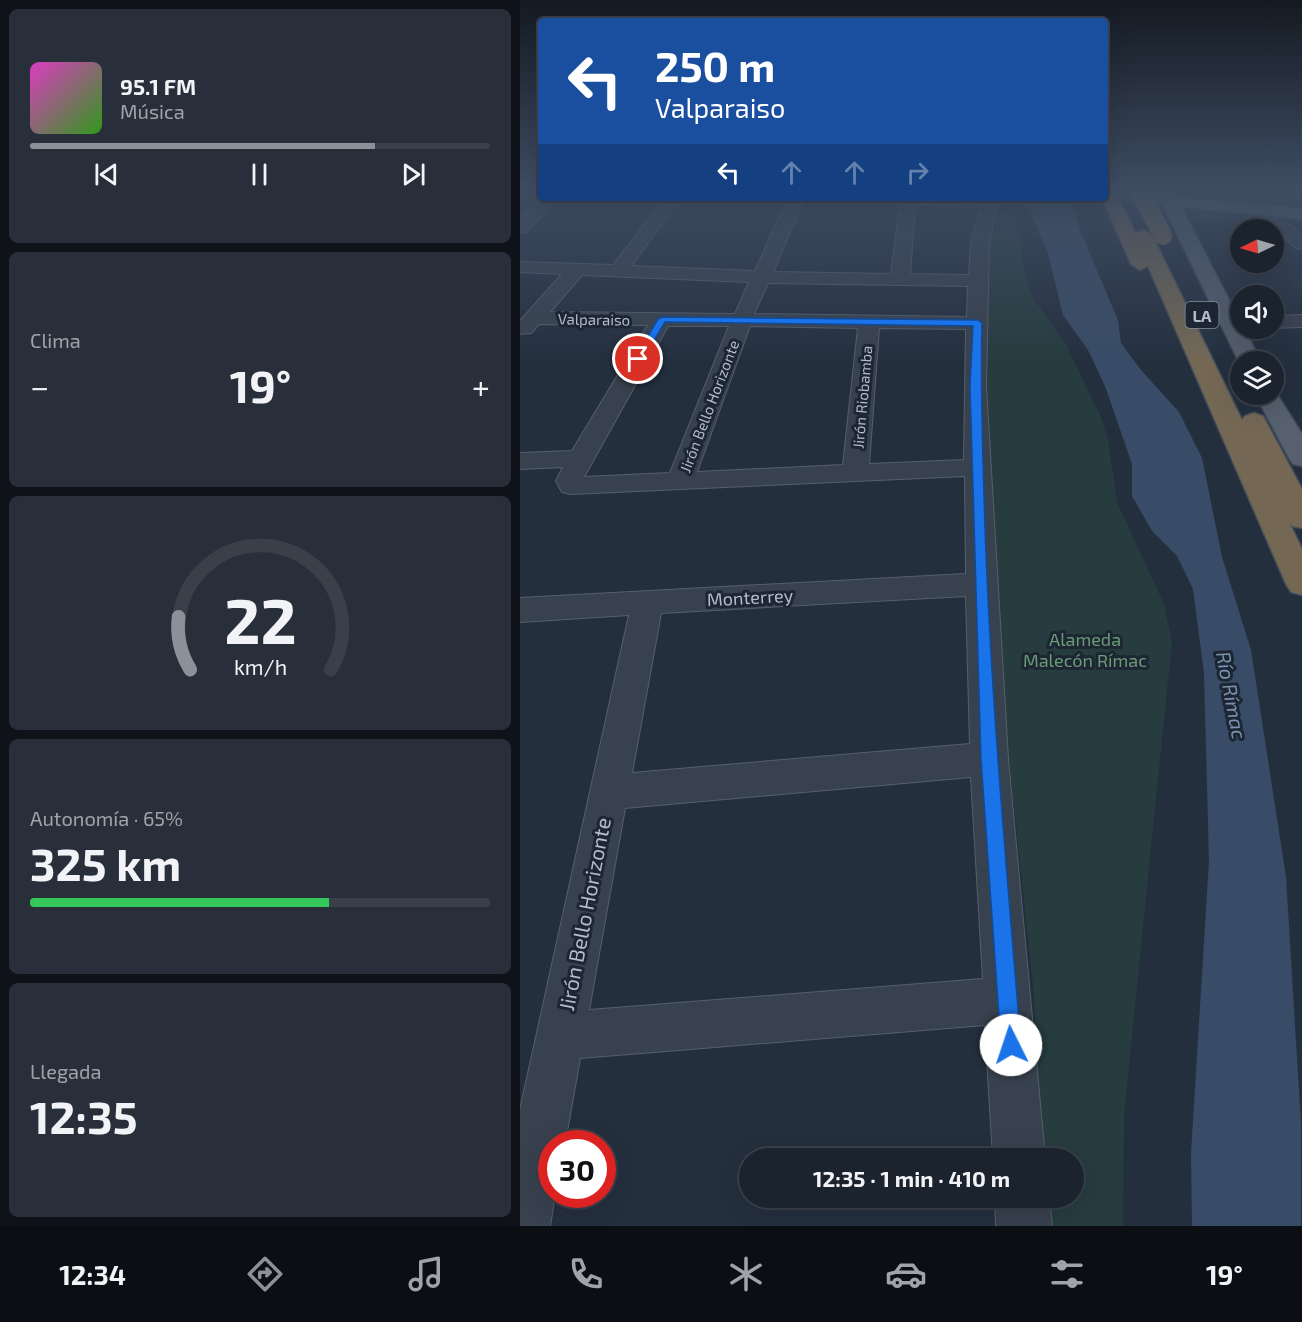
<!DOCTYPE html>
<html lang="es">
<meta charset="utf-8">
<style>
:root{--surface:#1b232e;--page:#282f3a;--text:#f1f3f6;--muted:#a0a4aa;--line:#39404a;--accent:#8c9099}
body{margin:0;font-family:"Exo 2",sans-serif;background:var(--page);color:var(--text);height:100vh;display:flex;flex-direction:column;font-size:22px;white-space:nowrap}
*{box-sizing:border-box;margin:0}
p{font-size:20px;color:var(--muted)}
.icon{flex:none;width:33px;height:33px;fill:none;stroke:currentColor;stroke-width:2;stroke-linecap:round;stroke-linejoin:round}
.map{position:relative;flex:1;overflow:hidden}
.sheet{display:flex;flex-direction:column;gap:9px;padding:9px;background:#0f1319;width:520px}
.sheet>*{flex:none}
.top-card{position:absolute;left:18px;top:18px;width:570px;height:183px;border-radius:6px;box-shadow:0 6px 24px #0002,0 0 0 2px var(--line);background:#1a4fa0;color:#fff;overflow:hidden}
.needle{width:39px;rotate:265deg}
.tools{position:absolute;left:710px;top:219px;display:grid;gap:12px}
.tools a{display:grid;place-items:center;width:54px;height:54px;border-radius:50%;background:var(--surface);box-shadow:0 6px 24px #0002,0 0 0 2px var(--line);font-size:30px}
.speed{position:absolute;left:18px;top:1130px;display:flex;gap:12px;font-size:30px;font-weight:700;text-align:center}
.speed>*{display:grid;place-content:center;width:78px;height:78px;border-radius:50%;background:var(--surface);box-shadow:0 6px 24px #0002,0 0 0 2px var(--line);line-height:1}
.speed .limit{border:9px solid #d22;background:#fff;color:#111}
.pin{position:absolute;display:grid;place-items:center;width:51px;height:51px;color:#fff;margin:-26px;border:3px solid #fff;border-radius:50%;box-shadow:0 2px 6px #0007}
.me{position:absolute;width:66px;margin:-33px;rotate:356deg;stroke-linejoin:round;filter:drop-shadow(0 0 4px #0008)}
.turn{display:flex;align-items:center;gap:21px;height:126px;padding:0 18px;font-size:27px}
.turn .icon{width:78px;height:78px;stroke-width:2.5}
.turn b{display:block;font-size:42px;line-height:51px}
.lanes{display:flex;align-items:center;height:57px;padding:0 18px;background:#0003;justify-content:center;gap:30px;direction:ltr}
.lanes .off{opacity:.35}
.big{font-size:45px;font-weight:700;line-height:1.1}
.sheet .card{flex:1;display:flex;flex-direction:column;justify-content:center;gap:9px;min-width:0;padding:0 21px;border-radius:9px;background:var(--page)}
.sheet .dial{align-items:center;gap:0}
.dial svg{height:156px;overflow:visible;fill:none;stroke:var(--line);stroke-width:7;stroke-linecap:round;text-anchor:middle}
.dial text{fill:var(--text);stroke:none}
.song{display:flex;align-items:center;gap:18px}
.cover{width:72px;height:72px;border-radius:9px;background:linear-gradient(135deg,hsl(310 70% 55%),hsl(110 70% 35%))}
.played{height:6px;border-radius:3px;background:linear-gradient(90deg,var(--accent) 75%,var(--line) 75%)}
.keys{display:flex;justify-content:space-around;direction:ltr}
.heat{display:flex;justify-content:space-between;align-items:center;font-size:33px;direction:ltr}
.charge{height:9px;border-radius:4px;background:linear-gradient(90deg,#34c759 65%,var(--line) 0)}
.trip{position:absolute;left:219px;top:1148px;width:345px;height:60px;border-radius:30px;background:var(--surface);box-shadow:0 6px 24px #0002,0 0 0 2px var(--line);font-weight:700;line-height:60px;text-align:center}
.tab-bar{display:flex;height:96px;justify-content:space-around;align-items:center;background:#0b0e12;color:var(--muted)}
.tab-bar .icon{width:42px;height:42px}
.tab-bar .current{color:var(--accent)}
.tab-bar b{font-size:27px;color:var(--text)}
main{display:flex;flex:1;min-height:0}
.map>svg:first-child{display:block}
.green{fill:#263c3f}
.water{fill:#394c67}
.lines{fill:none;stroke-linecap:round;stroke-linejoin:round}
.minor-casing{stroke:#565f6c;stroke-width:2}
.major-casing{stroke:#414a57;stroke-width:3}
.highway-casing{stroke:#434c59;stroke-width:3}
.minor{fill:#38414e;fill-rule:evenodd}
.major{fill:#56606e;fill-rule:evenodd}
.highway{fill:#746855;fill-rule:evenodd}
.highway-bridge-casing{stroke:#434c59;stroke-width:20;stroke-linecap:butt}
.highway-bridge{stroke:#746855;stroke-width:18}
.route{fill:#1a73e8;stroke:#114b97;stroke-width:1.5}
.labels{text-anchor:middle;dominant-baseline:central;stroke-width:6;stroke-linejoin:round;paint-order:stroke}
.far-street-label{font-size:15px;fill:#b4bcc9;stroke:#1d2633}
.shield{fill:#1d2633;stroke:#878f9c;stroke-width:1.5}
.shield-label{font-size:16px;font-weight:bold;fill:#b4bcc9}
.street-label{font-size:18px;fill:#b4bcc9;stroke:#1d2633}
.park-label{font-size:18px;fill:#6b9a76;stroke:#1d2633}
.water-label{font-size:20px;font-style:italic;fill:#7c92b1;stroke:#1d2633}
.near-street-label{font-size:21px;fill:#b4bcc9;stroke:#1d2633}
</style>
<main>
<section class="sheet">
<div class="card">
<div class="song"><i class="cover"></i><div><b>95.1 FM</b><p>Música</p></div></div>
<div class="played"></div>
<div class="keys"><svg class="icon" aria-label="previous" viewBox="0 0 24 24"><path d="M18 5L8 12l10 7zM5 5v14"/></svg><svg class="icon" aria-label="pause" viewBox="0 0 24 24"><path d="M8 5v14M16 5v14"/></svg><svg class="icon" aria-label="next" viewBox="0 0 24 24"><path d="M6 5l10 7-10 7zM19 5v14"/></svg></div>
</div>
<div class="card"><p>Clima</p>
<div class="heat"><a>−</a><b class="big">19°</b><a>+</a></div>
</div>
<div class="card dial"><svg viewBox="0 0 100 80">
<path d="M14 69A42 42 0 1 1 86 69"/>
<path d="M14 69A42 42 0 0 1 8 42" stroke="#8c9099"/>
<text x="50" y="56" font-size="32" font-weight="700">22</text>
<text x="50" y="72" font-size="11">km/h</text>
</svg></div>
<div class="card"><p>Autonomía · 65%</p><b class="big">325 km</b><div class="charge"></div></div>
<div class="card"><p>Llegada</p><b class="big">12:35</b></div>
</section>
<div class="map">
<svg width="782" height="1226" viewBox="0 0 782 1226">
<rect width="100%" height="100%" fill="#242f3e"/>
<g class="green">
<path d="M730,190H781V203L732,200L681,193Z"/>
<path d="M662,206L694,213L752,218L671,221Z"/>
<path d="M481,211L496,219L506,277L513,298L545,343L581,417L588,440L597,502L644,604L652,642L604,1114L603,1226H525L523,1197H554V1158H521L514,996L475,626L465,390L469,245Z"/>
</g>
<path class="water" d="M495,198H552L560,230L598,320L601,343L621,370L659,412L682,458L702,557L731,650L766,877L781,1124V1226H672L671,1153L689,861L684,673L673,589L657,556L632,531L612,496V464L585,386L568,350L543,315L528,254L510,212Z"/>
<g class="lines">
<g class="minor-casing">
<g id="minor">
<path d="M22,198H39L6,232L0,233V219Z"/>
<path d="M145,198H161L111,266L235,271L268,198H284L253,272L371,274L380,203L363,201L360,198L460,199L462,202L454,207L395,204L390,274L449,275L451,242L463,198H479L469,242L466,386L488,759L525,1158H473L465,1025L60,1058L45,1143H32V1194H35L30,1226H0V1110L109,615L0,622V598L446,574L445,476L51,494L42,492L36,481L43,467L0,469V453L52,451L128,325L19,324L11,333L0,334V321L42,274L0,272V262L93,265ZM62,275L229,282L215,314L30,312ZM248,283L448,286L447,317L234,314ZM148,326H209L150,473L64,477ZM230,326L338,328L323,465L177,472ZM359,328L446,329L444,460L349,464ZM446,596L450,744L112,773L141,613ZM451,777L463,979L69,1010L105,808Z"/>
<path d="M745,208L751,210L782,235V249L776,248L739,216L737,213Z"/>
<path d="M782,315V327L753,328V316Z"/>
<path d="M475,1197H529L532,1226H476Z"/>
</g>
</g>
<g class="major-casing">
<g id="major">
<path d="M585,190L638,194L636,190H652L655,197L782,209V219L661,207L720,321V328H724L741,362H719L643,205L585,196Z"/>
<path d="M753,388L782,434V466L773,464L769,458L735,394H753Z"/>
</g>
</g>
<g class="highway-casing">
<path id="highway" d="M585,190H595L615,233L623,230L632,235L722,420L725,416L734,413L743,416L782,489V528L772,526L769,522L782,549V595L771,592L766,584L628,266L620,270L611,264L582,198H585Z"/>
</g>
<use href="#minor" class="minor"/>
<use href="#major" class="major"/>
<use href="#highway" class="highway"/>
<g class="highway-bridge-casing">
<path id="highway-bridge" d="M619,190L643,236"/>
</g>
<use href="#highway-bridge" class="highway-bridge"/>
</g>
<linearGradient id="sky" x2="0" y2="1"><stop stop-color="#141a22"/><stop offset="0.52" stop-color="#3f4d63"/><stop offset="1" stop-color="#3f4d63" stop-opacity="0"/></linearGradient>
<rect width="782" height="362" fill="url(#sky)"/>
<path class="route" d="M142,317L458,320L462,323C460,391 463,459 465,528C471,700 487,873 501,1045L498,1052L491,1055L484,1052L481,1045L461,759L450,386L453,326L145,322L122,361H115L114,359L138,319Z"/>
<g class="labels">
<g class="far-street-label">
<text transform="translate(74 319) rotate(1)">Valparaiso</text>
<text transform="translate(342 397) rotate(-85)">Jirón Riobamba</text>
<text transform="translate(189 406) rotate(-69)">Jirón Bello Horizonte</text>
</g>
<rect class="shield" x="665.5" y="302" width="33" height="26" rx="4.5"/>
<g class="shield-label">
<text x="682" y="315">LA</text>
</g>
<g class="street-label">
<text transform="translate(230 597) rotate(-3)">Monterrey</text>
</g>
<g class="park-label">
<text x="565" y="639">Alameda<tspan x="565" dy="21">Malecón Rímac</tspan></text>
</g>
<g class="water-label">
<text transform="translate(712 695) rotate(79)">Río Rímac</text>
</g>
<g class="near-street-label">
<text transform="translate(64 914) rotate(-79)">Jirón Bello Horizonte</text>
</g>
</g>
</svg>
<div class="tools">
<a><svg class="needle" viewBox="-14 -14 28 28"><path d="M0-13l5 13h-10z" fill="#e53935"/><path d="M0 13l5-13h-10z" fill="#a0a4aa"/></svg></a>
<a><svg class="icon" aria-label="sound" viewBox="0 0 24 24"><path d="M4 9h4l5-4v14l-5-4H4zM17 9q2 3 0 6"/></svg></a>
<a><svg class="icon" aria-label="layers" viewBox="0 0 24 24"><path d="M12 4l9 5-9 5-9-5zM3 14l9 5 9-5"/></svg></a>
</div>
<div class="speed"><div class="limit">30</div></div>
<div class="pin" style="left:118px;top:359px;background:#d93025"><svg class="icon" aria-label="arrive" viewBox="0 0 24 24"><path d="M6 21V4h12l-3 4 3 4H6"/></svg></div>
<svg class="me" style="left:491px;top:1045px" viewBox="-20 -20 40 40"><circle r="19" fill="#fff"/><path d="M0-13L10 11 0 6-10 11z" fill="#1a73e8"/></svg>
<div class="trip">12:35 · 1 min · 410 m</div>
<div class="top-card">
<div class="turn"><svg class="icon" aria-label="left" viewBox="0 0 24 24"><path d="M17 20v-9H6M10 6l-5 5 5 5"/></svg><div><b>250 m</b>Valparaiso</div></div>
<div class="lanes"><svg class="icon" aria-label="left" viewBox="0 0 24 24"><path d="M17 20v-9H6M10 6l-5 5 5 5"/></svg><svg class="icon off" aria-label="ahead" viewBox="0 0 24 24"><path d="M12 20V5M6 11l6-6 6 6"/></svg><svg class="icon off" aria-label="ahead" viewBox="0 0 24 24"><path d="M12 20V5M6 11l6-6 6 6"/></svg><svg class="icon off" aria-label="right" viewBox="0 0 24 24"><path d="M7 20v-9h11M14 6l5 5-5 5"/></svg></div>
</div>
</div>
</main>
<nav class="tab-bar">
<b>12:34</b>
<svg class="icon current" aria-label="directions" viewBox="0 0 24 24"><path d="M12 3l9 9-9 9-9-9zM9 14v-3h6M13 9l2 2-2 2"/></svg>
<svg class="icon" aria-label="music" viewBox="0 0 24 24"><path d="M9 18V5l10-2v13"/><circle cx="6" cy="18" r="3"/><circle cx="16" cy="16" r="3"/></svg>
<svg class="icon" aria-label="phone" viewBox="0 0 24 24"><path d="M5 4h4l2 5-3 2q2 4 5 5l2-3 5 2v4C11 20 4 13 5 4z"/></svg>
<svg class="icon" aria-label="climate" viewBox="0 0 24 24"><path d="M12 3v18M4 7l16 10M4 17L20 7"/></svg>
<svg class="icon" aria-label="car" viewBox="0 0 24 24"><path d="M5 17H2v-5l4-1 3-4h7l3 4 3 1v5h-3M9 17h6M6 11h13"/><circle cx="7" cy="17" r="2"/><circle cx="17" cy="17" r="2"/></svg>
<svg class="icon" aria-label="filters" viewBox="0 0 24 24"><path d="M4 7h16M4 17h16"/><circle cx="9" cy="7" r="2"/><circle cx="15" cy="17" r="2"/></svg>
<b>19°</b>
</nav>
